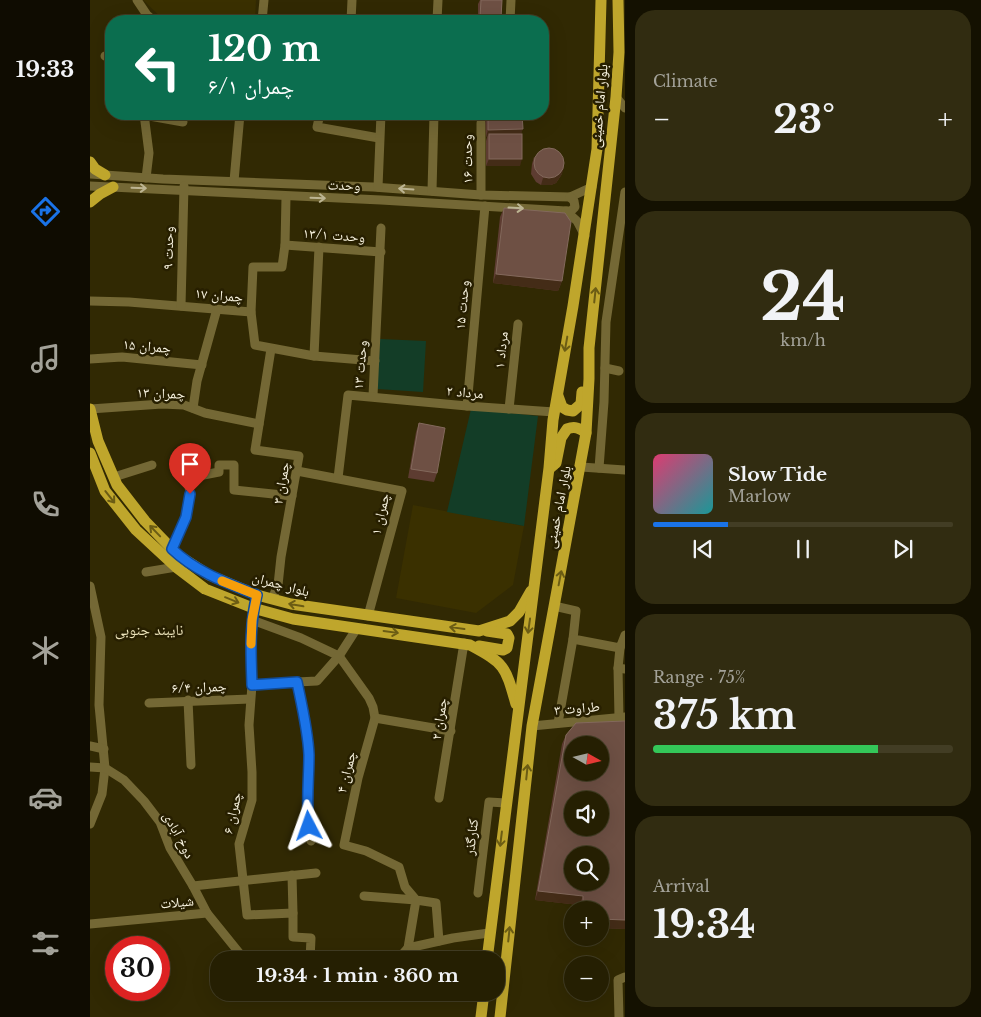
<!DOCTYPE html>
<meta charset="utf-8">
<style>
:root{--surface:#251f02;--page:#312c11;--text:#f1f3f6;--muted:#a3a299;--line:#423d24;--accent:#1a73e8}
body{margin:0;font-family:"Libre Baskerville","Noto Naskh Arabic",serif;background:var(--page);color:var(--text);height:100vh;display:flex;flex-direction:column;font-size:19px;white-space:nowrap}
*{box-sizing:border-box;margin:0}
p{font-size:16px;color:var(--muted)}
.icon{flex:none;width:28px;height:28px;fill:none;stroke:currentColor;stroke-width:2;stroke-linecap:round;stroke-linejoin:round}
.map{position:relative;flex:1;overflow:hidden}
.drawer{display:flex;flex-direction:column;gap:10px;padding:10px;background:#141101;width:356px}
.drawer>*{flex:none}
.top-card{position:absolute;left:15px;top:15px;width:444px;height:105px;border-radius:20px;box-shadow:0 5px 20px #0002,0 0 0 1px var(--line);background:#0b6e4f;color:#fff;overflow:hidden}
.needle{width:32px;rotate:98deg}
.tools{position:absolute;left:474px;top:736px;display:grid;gap:10px}
.tools a{display:grid;place-items:center;width:45px;height:45px;border-radius:50%;background:var(--surface);box-shadow:0 5px 20px #0002,0 0 0 1px var(--line);font-size:25px}
.speed{position:absolute;left:15px;top:936px;display:flex;gap:10px;font-size:25px;font-weight:700;text-align:center}
.speed>*{display:grid;place-content:center;width:65px;height:65px;border-radius:50%;background:var(--surface);box-shadow:0 5px 20px #0002,0 0 0 1px var(--line);line-height:1}
.speed .limit{border:8px solid #d22;background:#fff;color:#111}
.pin{position:absolute;display:grid;place-items:center;width:42px;height:42px;color:#fff;margin:-51px -21px;border-radius:50% 50% 50% 0;rotate:-45deg;box-shadow:0 0 5px #0007}
.pin .icon{rotate:45deg}
.me{position:absolute;width:55px;margin:-28px;rotate:356deg;stroke-linejoin:round;filter:drop-shadow(0 0 4px #0008)}
.turn{display:flex;align-items:center;gap:18px;height:105px;padding:0 20px;font-size:22px}
.turn .icon{width:65px;height:65px;stroke-width:2.5}
.turn b{display:block;font-size:35px;line-height:42px}
.big{font-size:38px;font-weight:700;line-height:1.1}
.drawer .card{flex:1;display:flex;flex-direction:column;justify-content:center;gap:8px;min-width:0;padding:0 18px;border-radius:20px;background:var(--page)}
.drawer .dial{align-items:center;gap:0}
.dial b{font-size:65px;line-height:1}
.song{display:flex;align-items:center;gap:15px}
.cover{width:60px;height:60px;border-radius:8px;background:linear-gradient(135deg,hsl(340 70% 55%),hsl(180 70% 35%))}
.played{height:5px;border-radius:2px;background:linear-gradient(90deg,var(--accent) 25%,var(--line) 25%)}
.keys{display:flex;justify-content:space-around;direction:ltr}
.heat{display:flex;justify-content:space-between;align-items:center;font-size:28px;direction:ltr}
.charge{height:8px;border-radius:4px;background:linear-gradient(90deg,#34c759 75%,var(--line) 0)}
.trip{position:absolute;left:120px;top:951px;width:295px;height:50px;border-radius:20px;background:var(--surface);box-shadow:0 5px 20px #0002,0 0 0 1px var(--line);font-weight:700;line-height:50px;text-align:center}
main{display:flex;flex:1;min-height:0}
.dock{display:flex;flex-direction:column;width:90px;justify-content:space-around;align-items:center;background:#0f0c01;color:var(--muted)}
.dock .icon{width:35px;height:35px}
.dock .on{color:var(--accent)}
.dock b{font-size:22px;color:var(--text)}
.map>svg:first-child{display:block}
.built{fill:#3a3000}
.green{fill:#133d27}
.lines{fill:none;stroke-linecap:round;stroke-linejoin:round}
.minor{stroke:#746835;stroke-width:9}
.major{stroke:#bfa62c;stroke-width:11}
.wall{fill:#5d3c31}
.shaded-wall{fill:#442c17}
.building{fill:#6e5044;stroke:#83695c;fill-rule:evenodd}
.oneway{stroke:#bdb593}
.oneway2{stroke:#6b5c14}
.route-casing{stroke:#114b97;stroke-width:12}
.route{stroke:#1a73e8;stroke-width:9}
.slow{stroke:#f59e0b;stroke-width:9}
.labels{text-anchor:middle;dominant-baseline:central;stroke-width:5;stroke-linejoin:round;paint-order:stroke}
.street-label{font-size:14px;fill:#f9f4e0;stroke:#271f00}
.neighbourhood-label{font-size:15px;fill:#ede4bb;stroke:#271f00}
</style>
<main>
<nav class="dock">
<b>19:33</b>
<svg class="icon on" aria-label="directions" viewBox="0 0 24 24"><path d="M12 3l9 9-9 9-9-9zM9 14v-3h6M13 9l2 2-2 2"/></svg>
<svg class="icon" aria-label="music" viewBox="0 0 24 24"><path d="M9 18V5l10-2v13"/><circle cx="6" cy="18" r="3"/><circle cx="16" cy="16" r="3"/></svg>
<svg class="icon" aria-label="phone" viewBox="0 0 24 24"><path d="M5 4h4l2 5-3 2q2 4 5 5l2-3 5 2v4C11 20 4 13 5 4z"/></svg>
<svg class="icon" aria-label="climate" viewBox="0 0 24 24"><path d="M12 3v18M4 7l16 10M4 17L20 7"/></svg>
<svg class="icon" aria-label="car" viewBox="0 0 24 24"><path d="M5 17H2v-5l4-1 3-4h7l3 4 3 1v5h-3M9 17h6M6 11h13"/><circle cx="7" cy="17" r="2"/><circle cx="17" cy="17" r="2"/></svg>
<svg class="icon" aria-label="filters" viewBox="0 0 24 24"><path d="M4 7h16M4 17h16"/><circle cx="9" cy="7" r="2"/><circle cx="15" cy="17" r="2"/></svg>
</nav>
<div class="map">
<svg width="535" height="1017" viewBox="0 0 535 1017">
<rect width="100%" height="100%" fill="#312903"/>
<g class="built">
<path d="M53,0H166L165,21H75Z"/>
<path d="M323,505L434,526L423,585L386,613L306,598Z"/>
</g>
<g class="green">
<path d="M290,339L336,341L333,392L287,389Z"/>
<path d="M381,409L448,416L434,526L357,512Z"/>
</g>
<g class="lines">
<g class="minor">
<path d="M47,0L57,15L64,21"/>
<path d="M172,21L174,0"/>
<path d="M261,21L262,0"/>
<path d="M347,21L348,0"/>
<path d="M420,21L421,0"/>
<path d="M15,56L21,59"/>
<path d="M526,97L535,108"/>
<path d="M54,114L59,153L56,178"/>
<path d="M230,114L227,127L289,138"/>
<path d="M54,115L93,122"/>
<path d="M391,123V195"/>
<path d="M0,174L73,179L283,187L391,195L480,197L502,187"/>
<path d="M144,181L150,114"/>
<path d="M0,186L291,200L476,211L487,221L495,236"/>
<path d="M288,187L291,114"/>
<path d="M342,191L344,114"/>
<path d="M476,211H481L485,207L484,201L480,197"/>
<path d="M195,245L291,252"/>
<path d="M0,301L39,302L161,312L165,345L224,356L285,361"/>
<path d="M91,306L94,186"/>
<path d="M161,312L163,267H192L195,245L196,197"/>
<path d="M181,349L165,450L209,456L191,557L188,585L182,599"/>
<path d="M224,356L229,247"/>
<path d="M0,359L32,357L112,365"/>
<path d="M515,368L529,371"/>
<path d="M283,396L291,228"/>
<path d="M377,406L395,206"/>
<path d="M103,408L107,381L127,309"/>
<path d="M0,409L72,404L94,405L115,413L169,424"/>
<path d="M419,409L428,324"/>
<path d="M491,467L535,470"/>
<path d="M509,468L514,402L516,322L535,192"/>
<path d="M207,471L312,491L278,616"/>
<path d="M24,477L62,465"/>
<path d="M98,478L129,472V465H144V490L202,496"/>
<path d="M248,478L258,395L377,406L464,412"/>
<path d="M82,549L96,517L100,494L95,455"/>
<path d="M56,572L86,567"/>
<path d="M0,586L11,637L9,705L15,768L12,794L0,824"/>
<path d="M464,606L486,611L483,639L530,648L535,635"/>
<path d="M162,616L160,648L162,685L159,725L162,772V800L149,844L157,915L203,913V937L221,938L220,960"/>
<path d="M162,620L211,638L249,656L279,698L283,707L285,718L268,778L254,845L276,851L309,867L315,887L326,900L346,903L349,941"/>
<path d="M530,648L528,668L535,669"/>
<path d="M528,668L529,718"/>
<path d="M207,682L227,681L249,656L267,628"/>
<path d="M162,685L207,682L215,720L219,755L217,808L221,841"/>
<path d="M98,700L101,765"/>
<path d="M59,703L160,699"/>
<path d="M285,718L361,731"/>
<path d="M468,723L483,639"/>
<path d="M442,726L535,717"/>
<path d="M0,746L14,749"/>
<path d="M0,767L15,768L34,780L54,801L70,822L80,848L103,886L117,913"/>
<path d="M349,798L374,643"/>
<path d="M202,875L203,913"/>
<path d="M103,886L226,873"/>
<path d="M388,893L399,802L416,803"/>
<path d="M274,896L326,900L318,948"/>
<path d="M0,924L117,913L155,960"/>
<path d="M307,960L318,948L363,938L399,933"/>
<path d="M529,1017L528,980L535,977"/>
</g>
<g class="major">
<path d="M0,162L5,169L15,175"/>
<path d="M0,202L10,194L23,187"/>
<path d="M468,396L472,407L477,410L483,411L491,404L492,392"/>
<path d="M0,409L8,441L27,485L55,521L82,549L88,555L119,575L167,595L201,604L389,631L420,621L429,612L441,591"/>
<path d="M0,453L15,491L46,530L86,567L115,589L163,608L203,619L380,645C415,664 415,665 426,704"/>
<path d="M460,468L466,463L471,438L477,429C485,426 489,428 496,433"/>
<path d="M389,646L413,650L417,648L419,638L417,634L397,631"/>
<path d="M397,960L459,468L463,420L483,306L507,149L511,0"/>
<path d="M391,1017L394,992"/>
<path d="M410,1017L442,726L496,433L499,379V348L526,97L529,52L528,0"/>
</g>
</g>
<g class="wall">
<path d="M390,0H412L411,18L410,21H388V4Z"/>
<path d="M395,114H432L430,166H396V141L397,137H396Z"/>
<path d="M444,157L472,174L466,183L461,185H451L446,182L441,174L442,164Z"/>
<path d="M414,208L472,281L468,291L403,283L410,217Z"/>
<path d="M329,423L347,473L344,482L318,478L326,432Z"/>
<path d="M535,721V929L510,928V910H489V905L445,900L472,744L476,735Z"/>
</g>
<g class="shaded-wall">
<path d="M390,17L411,18L410,21H388Z"/>
<path d="M433,129L430,136L399,134L397,137H396L398,130Z"/>
<path d="M399,159H432L430,166H396Z"/>
<path d="M474,167L472,174L466,183L461,185H451L453,178Z"/>
<path d="M406,274L472,281L468,291L403,283Z"/>
<path d="M448,891L493,896L489,905L445,900Z"/>
<path d="M510,919L535,920V929L510,928Z"/>
</g>
<g class="building">
<path d="M391,0H412L411,18L390,17Z"/>
<path d="M398,114H432L433,129L398,130Z"/>
<rect x="399" y="134" width="33" height="25"/>
<circle cx="459" cy="163" r="15"/>
<path d="M414,208L475,213L481,222L472,281L406,274Z"/>
<path d="M329,423L355,428L347,473L321,469Z"/>
<path d="M535,721V920L510,919V910H493V896L448,891L476,735L486,723ZM482,745H510V772H482ZM482,800H510V828H482ZM482,855H510V882H482Z"/>
</g>
<defs><path id="oneway-shaft" d="M-6 0H5M1.5-3L5.5 0L1.5 3" fill="none" stroke-width="1.6" stroke-linecap="round" stroke-linejoin="round" transform="scale(1.25)"/></defs>
<g class="oneway">
<use href="#oneway-shaft" transform="translate(49 188) rotate(2)"/>
<use href="#oneway-shaft" transform="translate(316 189) rotate(-176)"/>
<use href="#oneway-shaft" transform="translate(228 198) rotate(2)"/>
<use href="#oneway-shaft" transform="translate(426 208) rotate(3)"/>
</g>
<g class="oneway2">
<use href="#oneway-shaft" transform="translate(505 295) rotate(-84)"/>
<use href="#oneway-shaft" transform="translate(476 344) rotate(100)"/>
<use href="#oneway-shaft" transform="translate(20 497) rotate(52)"/>
<use href="#oneway-shaft" transform="translate(65 531) rotate(-134)"/>
<use href="#oneway-shaft" transform="translate(470 578) rotate(-79)"/>
<use href="#oneway-shaft" transform="translate(142 600) rotate(22)"/>
<use href="#oneway-shaft" transform="translate(206 605) rotate(-170)"/>
<use href="#oneway-shaft" transform="translate(439 626) rotate(98)"/>
<use href="#oneway-shaft" transform="translate(367 628) rotate(-172)"/>
<use href="#oneway-shaft" transform="translate(301 632) rotate(8)"/>
<use href="#oneway-shaft" transform="translate(437 772) rotate(-84)"/>
<use href="#oneway-shaft" transform="translate(411 839) rotate(97)"/>
<use href="#oneway-shaft" transform="translate(419 934) rotate(-84)"/>
</g>
<g class="lines">
<g class="route-casing">
<path id="route" d="M100,494L96,517L82,549C106,572 137,583 167,595C159,625 161,655 162,685L207,682C212,706 218,731 219,755C219,779 216,802 219,826"/>
</g>
<use href="#route" class="route"/>
<path class="slow" d="M132,581L167,595L162,620L161,644"/>
</g>
<g class="labels">
<g class="street-label">
<text transform="translate(509 106) rotate(-85)">بلوار امام خمینی</text>
<text transform="translate(377 159) rotate(-91)">وحدت ۱۶</text>
<text transform="translate(254 185) rotate(2)">وحدت</text>
<text transform="translate(244 235) rotate(4)">وحدت ۱۳/۱</text>
<text transform="translate(78 248) rotate(-89)">وحدت ۹</text>
<text transform="translate(129 295) rotate(5)">چمران ۱۷</text>
<text transform="translate(372 305) rotate(-85)">وحدت ۱۵</text>
<text transform="translate(57 346) rotate(5)">چمران ۱۵</text>
<text transform="translate(411 350) rotate(-84)">مرداد ۱</text>
<text transform="translate(270 365) rotate(-85)">وحدت ۱۳</text>
<text transform="translate(375 392) rotate(5)">مرداد ۲</text>
<text transform="translate(71 393) rotate(2)">چمران ۱۳</text>
<text transform="translate(191 483) rotate(-80)">چمران ۳</text>
<text transform="translate(468 507) rotate(-79)">بلوار امام خمینی</text>
<text transform="translate(290 514) rotate(-77)">چمران ۱</text>
<text transform="translate(191 584) rotate(15)">بلوار چمران</text>
<text transform="translate(109 687) rotate(-2)">چمران ۶/۴</text>
<text transform="translate(487 708) rotate(-5)">طراوت ۳</text>
<text transform="translate(349 719) rotate(-81)">چمران ۲</text>
<text transform="translate(256 772) rotate(-76)">چمران ۴</text>
<text transform="translate(142 813) rotate(-77)">چمران ۶</text>
<text transform="translate(89 835) rotate(62)">دوخ آبادی</text>
<text transform="translate(381 837) rotate(-83)">کنارگذر</text>
<text transform="translate(87 902) rotate(-5)">شیلات</text>
</g>
<g class="neighbourhood-label">
<text x="59" y="629">نایبند جنوبی</text>
</g>
</g>
</svg>
<div class="tools">
<a><svg class="needle" viewBox="-14 -14 28 28"><path d="M0-13l5 13h-10z" fill="#e53935"/><path d="M0 13l5-13h-10z" fill="#a3a299"/></svg></a>
<a><svg class="icon" aria-label="sound" viewBox="0 0 24 24"><path d="M4 9h4l5-4v14l-5-4H4zM17 9q2 3 0 6"/></svg></a>
<a><svg class="icon" aria-label="search" viewBox="0 0 24 24"><circle cx="10" cy="10" r="6"/><path d="M15 15l6 6"/></svg></a>
<a>+</a>
<a>−</a>
</div>
<div class="speed"><div class="limit">30</div></div>
<div class="pin" style="left:100px;top:494px;background:#d93025"><svg class="icon" aria-label="arrive" viewBox="0 0 24 24"><path d="M6 21V4h12l-3 4 3 4H6"/></svg></div>
<svg class="me" style="left:219px;top:826px" viewBox="-20 -20 40 40"><path d="M0-17L14 15 0 8-14 15z" fill="#1a73e8" stroke="#fff" stroke-width="4"/></svg>
<div class="trip">19:34 · 1 min · 360 m</div>
<div class="top-card">
<div class="turn"><svg class="icon" aria-label="left" viewBox="0 0 24 24"><path d="M17 20v-9H6M10 6l-5 5 5 5"/></svg><div><b>120 m</b>چمران ۶/۱</div></div>
</div>
</div>
<section class="drawer">
<div class="card"><p>Climate</p>
<div class="heat"><a>−</a><b class="big">23°</b><a>+</a></div>
</div>
<div class="card dial"><b>24</b><p>km/h</p></div>
<div class="card">
<div class="song"><i class="cover"></i><div><b>Slow Tide</b><p>Marlow</p></div></div>
<div class="played"></div>
<div class="keys"><svg class="icon" aria-label="previous" viewBox="0 0 24 24"><path d="M18 5L8 12l10 7zM5 5v14"/></svg><svg class="icon" aria-label="pause" viewBox="0 0 24 24"><path d="M8 5v14M16 5v14"/></svg><svg class="icon" aria-label="next" viewBox="0 0 24 24"><path d="M6 5l10 7-10 7zM19 5v14"/></svg></div>
</div>
<div class="card"><p>Range · 75%</p><b class="big">375 km</b><div class="charge"></div></div>
<div class="card"><p>Arrival</p><b class="big">19:34</b></div>
</section>
</main>
